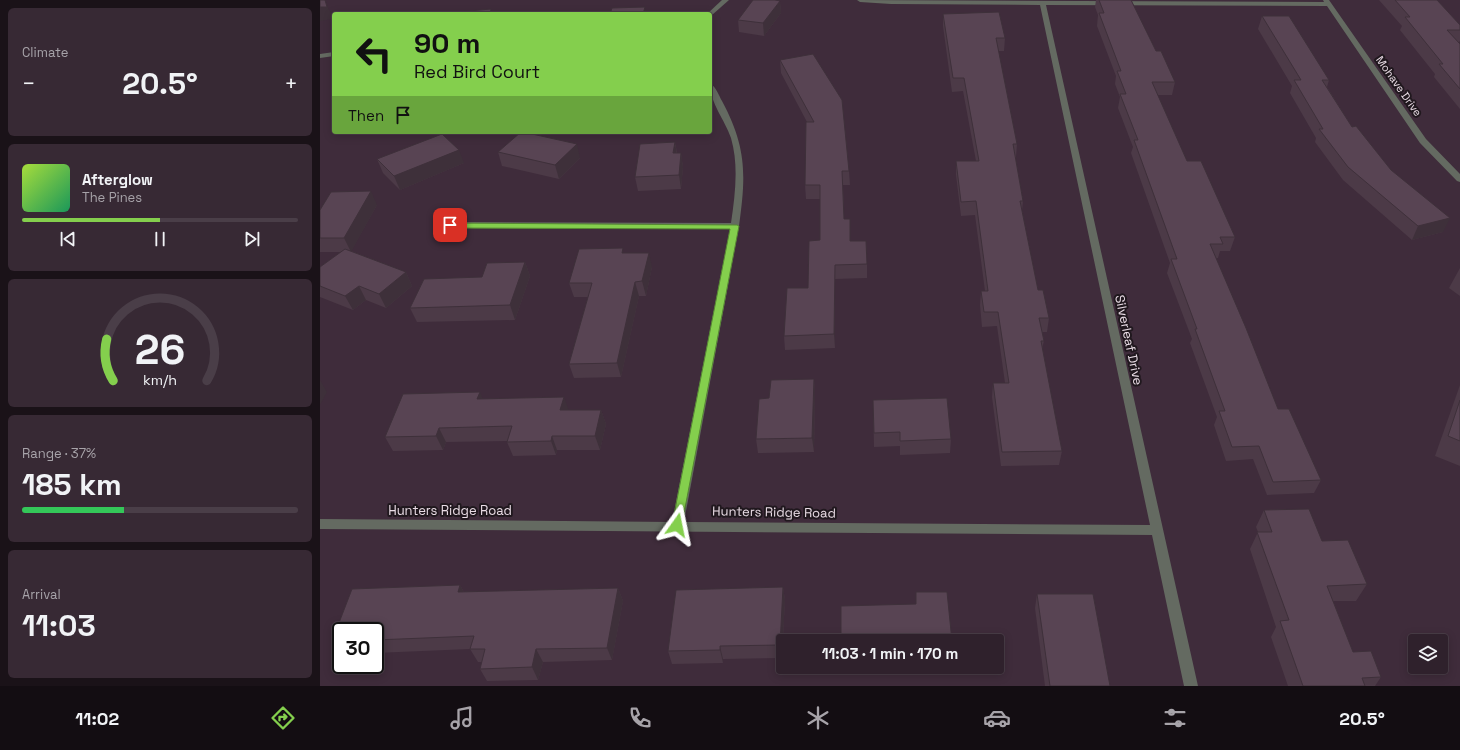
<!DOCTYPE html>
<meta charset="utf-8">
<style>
:root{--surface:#2f212c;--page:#372934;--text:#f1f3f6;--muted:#a7a3a9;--line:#4a3e48;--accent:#84cf4d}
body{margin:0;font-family:"Space Grotesk",sans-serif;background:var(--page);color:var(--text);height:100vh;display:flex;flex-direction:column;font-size:15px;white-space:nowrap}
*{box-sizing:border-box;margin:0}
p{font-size:13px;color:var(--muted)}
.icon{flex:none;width:22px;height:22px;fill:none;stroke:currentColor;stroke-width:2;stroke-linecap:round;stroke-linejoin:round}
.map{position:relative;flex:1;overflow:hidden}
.drawer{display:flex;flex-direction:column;gap:8px;padding:8px;background:#1a1218;width:320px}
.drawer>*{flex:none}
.hud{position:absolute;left:12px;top:12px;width:380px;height:122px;border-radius:4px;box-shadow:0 2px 10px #0003,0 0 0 1px var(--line);background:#84cf4d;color:#111;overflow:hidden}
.fabs{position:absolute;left:1088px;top:634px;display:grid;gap:8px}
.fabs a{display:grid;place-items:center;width:40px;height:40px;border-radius:4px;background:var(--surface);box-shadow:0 2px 10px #0003,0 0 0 1px var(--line);font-size:20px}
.speed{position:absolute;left:12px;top:622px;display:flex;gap:8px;font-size:20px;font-weight:700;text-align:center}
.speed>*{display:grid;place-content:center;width:52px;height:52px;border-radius:50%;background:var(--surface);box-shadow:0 2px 10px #0003,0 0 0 1px var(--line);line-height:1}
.speed .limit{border:2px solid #111;border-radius:6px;background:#fff;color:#111}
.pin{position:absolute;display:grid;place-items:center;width:34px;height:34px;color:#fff;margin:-17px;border-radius:8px;box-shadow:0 2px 6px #0006}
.me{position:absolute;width:44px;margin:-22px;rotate:12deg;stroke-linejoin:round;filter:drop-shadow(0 0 3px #0008)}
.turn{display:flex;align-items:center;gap:14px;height:84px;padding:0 16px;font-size:18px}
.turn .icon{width:52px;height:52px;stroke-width:2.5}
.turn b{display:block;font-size:28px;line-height:34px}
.then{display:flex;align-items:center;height:38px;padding:0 16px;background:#0003;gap:8px;font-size:15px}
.big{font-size:30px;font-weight:800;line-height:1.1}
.drawer .tile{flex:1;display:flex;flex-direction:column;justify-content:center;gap:6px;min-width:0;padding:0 14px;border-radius:6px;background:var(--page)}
.drawer .dial{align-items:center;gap:0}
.dial svg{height:104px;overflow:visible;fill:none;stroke:var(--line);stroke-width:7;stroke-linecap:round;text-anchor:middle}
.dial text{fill:var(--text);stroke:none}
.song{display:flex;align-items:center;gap:12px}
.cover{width:48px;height:48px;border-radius:6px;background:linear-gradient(135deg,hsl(80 70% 55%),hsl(150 70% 35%))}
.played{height:4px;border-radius:2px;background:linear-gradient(90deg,var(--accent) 50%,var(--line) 50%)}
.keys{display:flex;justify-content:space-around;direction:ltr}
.heat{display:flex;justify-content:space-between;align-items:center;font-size:22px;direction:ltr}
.charge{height:6px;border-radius:3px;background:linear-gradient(90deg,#34c759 37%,var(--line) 0)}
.trip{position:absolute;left:456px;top:634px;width:228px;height:40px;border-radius:4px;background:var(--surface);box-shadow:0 2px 10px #0003,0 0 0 1px var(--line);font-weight:800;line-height:40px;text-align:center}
.menu{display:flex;height:64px;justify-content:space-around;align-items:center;background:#130d12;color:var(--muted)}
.menu .icon{width:28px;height:28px}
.menu .on{color:var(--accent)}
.menu b{font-size:18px;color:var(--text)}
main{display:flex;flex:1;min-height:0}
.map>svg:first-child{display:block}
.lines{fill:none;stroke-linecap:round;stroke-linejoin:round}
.street{fill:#646a61;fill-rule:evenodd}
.wall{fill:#4c3a47}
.shaded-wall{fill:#3e303a}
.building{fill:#584453;stroke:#3e303a}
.route{fill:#84cf4d;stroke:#568732}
.labels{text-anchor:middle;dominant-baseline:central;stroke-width:4;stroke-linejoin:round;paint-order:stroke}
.far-street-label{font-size:11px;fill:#e9dce5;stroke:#20181e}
.street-label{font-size:13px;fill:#e9dce5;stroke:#20181e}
</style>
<main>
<section class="drawer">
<div class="tile"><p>Climate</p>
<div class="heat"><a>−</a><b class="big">20.5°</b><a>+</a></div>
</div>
<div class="tile">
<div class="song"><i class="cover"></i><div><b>Afterglow</b><p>The Pines</p></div></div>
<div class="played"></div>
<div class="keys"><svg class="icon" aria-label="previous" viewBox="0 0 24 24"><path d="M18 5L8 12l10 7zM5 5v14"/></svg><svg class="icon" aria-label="pause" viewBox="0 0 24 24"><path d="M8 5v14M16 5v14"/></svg><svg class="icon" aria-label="next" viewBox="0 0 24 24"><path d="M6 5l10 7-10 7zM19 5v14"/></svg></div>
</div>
<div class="tile dial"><svg viewBox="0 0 100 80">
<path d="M14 69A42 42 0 1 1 86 69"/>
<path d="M14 69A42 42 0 0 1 9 37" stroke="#84cf4d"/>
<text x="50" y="56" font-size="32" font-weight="700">26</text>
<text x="50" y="72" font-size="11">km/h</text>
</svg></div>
<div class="tile"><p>Range · 37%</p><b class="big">185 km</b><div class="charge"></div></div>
<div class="tile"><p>Arrival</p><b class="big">11:03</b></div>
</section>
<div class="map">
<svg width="1140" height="686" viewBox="0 0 1140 686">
<rect width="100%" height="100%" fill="#3f2c3b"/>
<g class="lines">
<g class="street">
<path d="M402,0H409L392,15L387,14Z"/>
<path d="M537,0L1004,2L1003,0H1009L1106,139L1140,174V182L1137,181L1100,143L1007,6L726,5L878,686H864L832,535L0,529V519L352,522L410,229L130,228L126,225L130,222L411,223C415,195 419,166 411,138C405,120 390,103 390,84C396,86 399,96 402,101C427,148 426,175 419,226L364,522L830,525L720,5L571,4L540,2Z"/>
<path d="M14,52V56L0,58V54Z"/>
</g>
</g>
<g class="wall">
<path d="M776,0H811L836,51L855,82L852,95H837L867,161L915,237L910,251H900L898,258H896L958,409L1001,480L994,493L947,495L933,459L906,461L894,425L897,417L870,343L872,339L847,273L850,263L811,153L813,147L798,108L800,97L795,84L796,76L777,26L778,15L775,7Z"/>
<path d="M1059,0H1117L1140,25V41L1139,42H1138L1140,44V109L1114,77L1115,74L1080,30L1082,26Z"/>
<path d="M460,1L461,13L444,36L419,32L418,20Z"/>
<path d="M623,14L685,38L684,51H678L697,144L696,157H695L703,201L702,211L718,290L729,318L727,332H722L724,341L722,349L742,451L739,465L681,466L672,397L673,383H685L677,326L662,327L660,305L661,291H665L655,215L641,216L636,175V161H656L643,91L632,92L623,26Z"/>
<path d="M942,16L1009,80L1007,87L1032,127L1071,170L1123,232L1092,240L1023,180L995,142L996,138L970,93L972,86L938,29Z"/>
<path d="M460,60L529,171L530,185H523L524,219L530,241L547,264V278L515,279V348L465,350L464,336L488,288L500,240V199H486L485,185L487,122L461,73Z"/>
<path d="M355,142L357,153H361L363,167L361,189L318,191L315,177Z"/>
<path d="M178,152L260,158L239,179L182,166Z"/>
<path d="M57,159L144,163L80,190L63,173Z"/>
<path d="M57,205L31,251L86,272L92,286L66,308L46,300L33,310L0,297V267L21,252H0V210Z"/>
<path d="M305,253L332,267L326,296H319L301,377L254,378L249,364L268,297H254L249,283Z"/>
<path d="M205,262L210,276L195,320L97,322L90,308L162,277Z"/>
<path d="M1140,268V296L1129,288Z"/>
<path d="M494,379L495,393L494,452L438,453L436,439L449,398Z"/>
<path d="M1140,385V466L1115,456Z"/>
<path d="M163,399L249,410H281L286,424L280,450H237L236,455L193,456L187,442L188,441L126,442L123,450L73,451L65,437Z"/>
<path d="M553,400L631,439L630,453L580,455V446L554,447Z"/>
<path d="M944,510L1002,541L1047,584L1036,601H1013L1033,652L1061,677L1055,686H968L951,637L956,627L930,549L938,532L936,527Z"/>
<path d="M140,585L144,592L298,588L303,601L292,660L223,662L218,680L167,681L160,669L162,662H158L150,649L55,653V631H21V653L12,641L32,589Z"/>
<path d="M463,587L465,600L462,658L403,659V663L352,664L348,651Z"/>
<path d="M717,594L790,686H725L715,608Z"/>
<path d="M522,667H570L522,668Z"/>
</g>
<g class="shaded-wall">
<path d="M5,0L13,19L0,21V7Z"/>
<path d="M460,1L461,13L444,36L443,23Z"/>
<path d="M325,7L326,14H323Z"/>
<path d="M355,142L357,156L353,153Z"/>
<path d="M257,144L260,158L239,179L235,165Z"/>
<path d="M139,150L144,163L80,190L74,176Z"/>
<path d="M361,153L363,167L361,189L359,175Z"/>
<path d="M51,191L57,205L31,252L24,238Z"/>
<path d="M1130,218L1123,232L1092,240L1098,226Z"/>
<path d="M329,253L332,267L326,296L322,281Z"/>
<path d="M205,262L210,276L195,320L190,305Z"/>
<path d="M515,265V348L514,334Z"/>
<path d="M86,272L92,286L66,308L59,294Z"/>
<path d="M315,282L319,296L301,377L297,363Z"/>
<path d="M39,286L46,300L33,310L25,296Z"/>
<path d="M494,379L495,393L494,452L492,438Z"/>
<path d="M0,380L7,392L0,405Z"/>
<path d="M160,392L166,406L157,399Z"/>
<path d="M244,397L249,411L240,410Z"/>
<path d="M281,410L286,424L280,450L275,436Z"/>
<path d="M119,428L126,442L123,450L116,436Z"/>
<path d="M232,436L237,450L236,455L231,441Z"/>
<path d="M140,585L147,598L138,592Z"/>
<path d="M463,587L465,600L462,658L460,645Z"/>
<path d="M298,588L303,601L292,660L287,648Z"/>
<path d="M400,646L403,659V663L400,650Z"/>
<path d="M216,649L223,662L218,680L212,667Z"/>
</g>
<g class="building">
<path d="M0,0H5L7,7H0Z"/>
<path d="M433,0H455L460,1L443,23L418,20Z"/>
<path d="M779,0H811L836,51H841L855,82H832L867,161H881L915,237H900L903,244H890L926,328L958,409H969L1001,480L953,482L939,446L912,447L899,411H905L875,329H877L851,259H857L814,140H818L800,94H806L797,71H801L779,13H784Z"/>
<path d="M1075,0H1117L1140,25V30H1127L1140,44V89L1119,64H1123L1085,17H1090Z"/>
<path d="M325,7L323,14H290L292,8Z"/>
<path d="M171,9L170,14H138V12Z"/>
<path d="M679,12L685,38H676L697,144H693L703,201H700L718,290H723L729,318H719L724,341H721L742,451L682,452L673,383H689L678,312H664L661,291H668L656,201L641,202L636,161H659L644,78H633L623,14Z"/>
<path d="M942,16H969L1009,80H1002L1032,127L1036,126L1071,170L1130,218L1098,226L1028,167L999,129H1003L974,80H981Z"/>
<path d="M493,54L522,100L529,171H522L524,219H530V241H546L547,264L515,265L514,334L464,336L467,288H488L489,241L500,240V185H485L486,122H494L460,60Z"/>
<path d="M201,132H203L257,144L235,165L178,152Z"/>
<path d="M122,134L139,150L74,176L57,159Z"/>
<path d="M355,142L353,153H361L359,175L315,177L320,144Z"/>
<path d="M51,191L24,238H0V210L11,192Z"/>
<path d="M303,248L302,253H329L322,281L315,282L297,363L249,364L272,283H249L259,249Z"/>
<path d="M25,249L86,272L59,294L39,286L25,296L0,286V267Z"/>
<path d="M205,262L190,305L90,308L104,279L162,277L167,263Z"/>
<path d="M494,379L492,438L436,439L439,399L449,398L451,380Z"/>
<path d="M160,392L157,399L244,397L240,410H281L275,436H232L231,441L187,442L192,426L119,428L116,436L65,437L83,394Z"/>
<path d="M627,398L631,439L580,441V432L554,433L553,400Z"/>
<path d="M1140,400V441L1128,436Z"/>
<path d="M989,509L1002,541L1028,540L1047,584L1007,586L1033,652L1051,651L1061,677L1042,678L1045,686H983L960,621L969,620L937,532H952L944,510Z"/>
<path d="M140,585L138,592L298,588L287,648L216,649L212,667L160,669L165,649H150L154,636L55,640V631H21V641H12L32,589Z"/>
<path d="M463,587L460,645L400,646V650L348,651L356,590Z"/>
<path d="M596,592H627L632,641H521V606L596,604Z"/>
<path d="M717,594H773L790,686H730Z"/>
</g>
<path class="route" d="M127,223L417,225L419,226L361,529H353L352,525L410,229L130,228L127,227Z"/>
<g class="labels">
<g class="far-street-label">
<text transform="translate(1079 86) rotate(55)">Mohave Drive</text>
</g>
<g class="street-label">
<text transform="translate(809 340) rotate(78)">Silverleaf Drive</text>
<text x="130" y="510">Hunters Ridge Road</text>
<text transform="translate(454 512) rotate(1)">Hunters Ridge Road</text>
</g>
</g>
</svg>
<div class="fabs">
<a><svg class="icon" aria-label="layers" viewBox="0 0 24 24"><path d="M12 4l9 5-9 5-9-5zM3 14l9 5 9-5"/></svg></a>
</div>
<div class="speed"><div class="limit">30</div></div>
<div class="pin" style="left:130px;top:225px;background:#d93025"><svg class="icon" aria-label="arrive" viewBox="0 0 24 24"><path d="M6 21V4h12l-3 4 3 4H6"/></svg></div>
<svg class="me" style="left:357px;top:525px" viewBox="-20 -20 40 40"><path d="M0-17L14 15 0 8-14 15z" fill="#84cf4d" stroke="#fff" stroke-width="4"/></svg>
<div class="trip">11:03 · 1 min · 170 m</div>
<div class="hud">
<div class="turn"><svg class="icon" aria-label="left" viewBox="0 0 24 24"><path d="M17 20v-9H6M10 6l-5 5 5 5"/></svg><div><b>90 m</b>Red Bird Court</div></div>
<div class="then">Then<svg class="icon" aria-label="arrive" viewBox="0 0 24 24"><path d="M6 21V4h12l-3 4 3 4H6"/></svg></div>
</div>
</div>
</main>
<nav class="menu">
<b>11:02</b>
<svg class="icon on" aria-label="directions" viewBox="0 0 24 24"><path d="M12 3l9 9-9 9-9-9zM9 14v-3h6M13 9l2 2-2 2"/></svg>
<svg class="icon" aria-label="music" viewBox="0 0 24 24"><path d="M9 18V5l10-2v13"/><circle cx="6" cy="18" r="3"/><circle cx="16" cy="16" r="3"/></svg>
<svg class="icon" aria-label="phone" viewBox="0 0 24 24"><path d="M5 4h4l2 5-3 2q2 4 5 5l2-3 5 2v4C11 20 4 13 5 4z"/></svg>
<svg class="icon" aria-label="climate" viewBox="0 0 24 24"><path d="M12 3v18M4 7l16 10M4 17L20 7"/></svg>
<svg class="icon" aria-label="car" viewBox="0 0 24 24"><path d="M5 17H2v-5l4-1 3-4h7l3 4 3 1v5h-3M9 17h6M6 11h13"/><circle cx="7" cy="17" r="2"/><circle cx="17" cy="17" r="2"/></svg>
<svg class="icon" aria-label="filters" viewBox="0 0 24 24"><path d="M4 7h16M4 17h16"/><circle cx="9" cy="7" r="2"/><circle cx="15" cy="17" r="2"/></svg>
<b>20.5°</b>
</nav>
